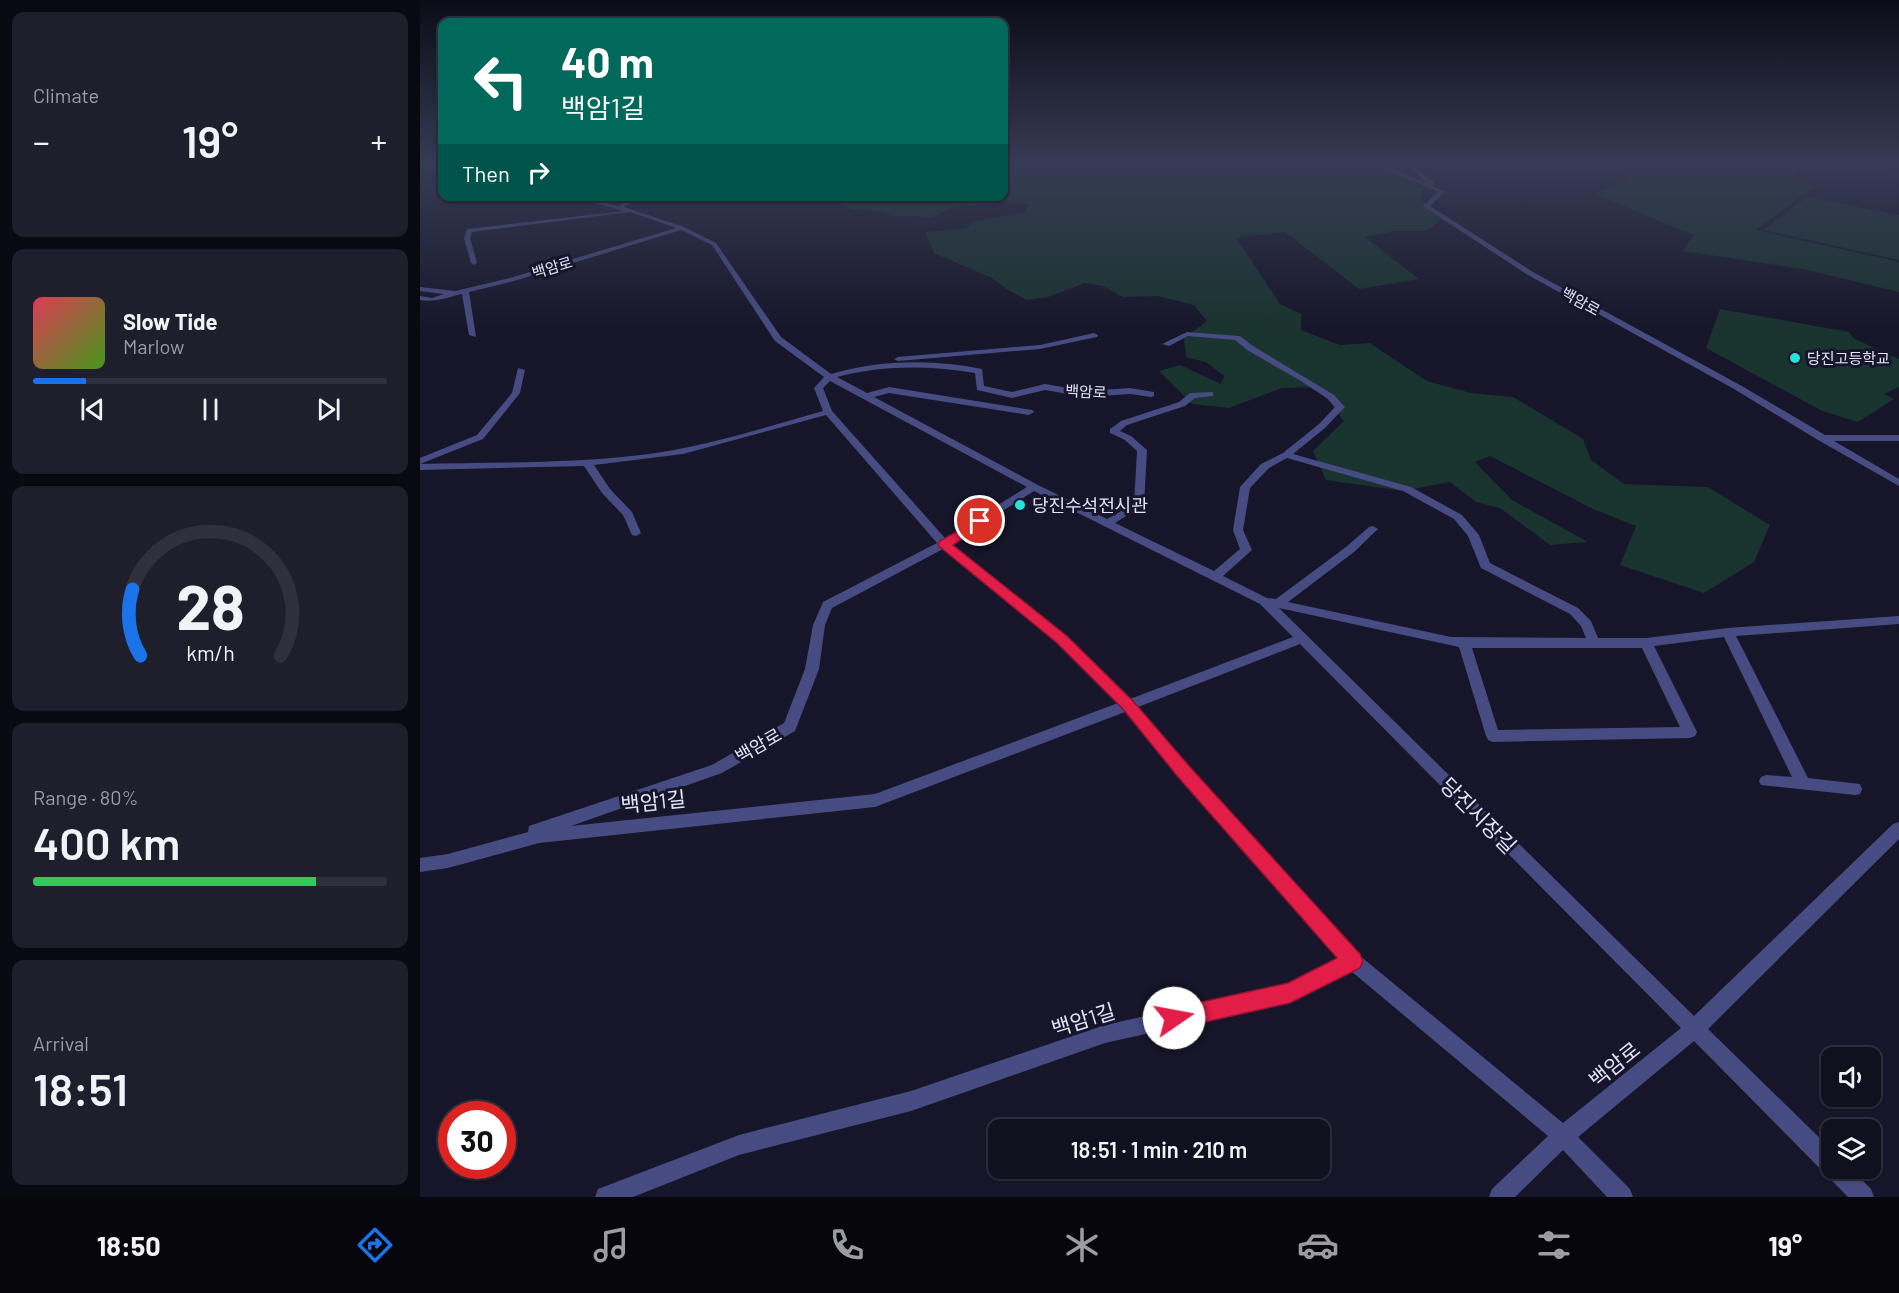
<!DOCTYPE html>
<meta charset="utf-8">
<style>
:root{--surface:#10101f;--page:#1e1e2c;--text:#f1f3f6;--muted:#9c9da4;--line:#30303d;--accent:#1a73e8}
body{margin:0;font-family:Barlow,"Noto Sans KR",sans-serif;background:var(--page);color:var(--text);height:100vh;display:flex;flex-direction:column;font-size:22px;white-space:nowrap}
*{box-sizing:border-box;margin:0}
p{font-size:20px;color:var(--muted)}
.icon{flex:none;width:33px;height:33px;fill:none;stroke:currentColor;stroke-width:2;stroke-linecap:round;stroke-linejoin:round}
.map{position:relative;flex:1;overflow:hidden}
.panel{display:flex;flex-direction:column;gap:12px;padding:12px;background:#090911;width:420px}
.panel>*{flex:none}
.top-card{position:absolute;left:18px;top:18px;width:570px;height:183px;border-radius:12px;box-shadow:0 2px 4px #0004,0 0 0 2px var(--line);background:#00695c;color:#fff;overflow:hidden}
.controls{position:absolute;left:1401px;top:1047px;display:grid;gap:12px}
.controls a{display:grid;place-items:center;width:60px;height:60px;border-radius:12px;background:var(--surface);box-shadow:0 2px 4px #0004,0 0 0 2px var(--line);font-size:30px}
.speed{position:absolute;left:18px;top:1101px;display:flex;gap:12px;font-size:30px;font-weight:700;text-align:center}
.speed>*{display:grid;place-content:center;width:78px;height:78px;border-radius:50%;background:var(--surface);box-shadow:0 2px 4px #0004,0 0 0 2px var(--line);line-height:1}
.speed .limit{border:9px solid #d22;background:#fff;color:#111}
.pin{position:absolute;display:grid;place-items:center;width:51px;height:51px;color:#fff;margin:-26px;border:3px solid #fff;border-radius:50%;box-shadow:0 2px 6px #0007}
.me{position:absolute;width:66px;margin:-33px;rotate:78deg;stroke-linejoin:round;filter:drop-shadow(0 0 4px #0008)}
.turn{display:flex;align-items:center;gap:21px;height:126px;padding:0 24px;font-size:27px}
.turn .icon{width:78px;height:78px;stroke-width:2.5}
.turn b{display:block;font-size:42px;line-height:51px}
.then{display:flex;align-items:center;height:57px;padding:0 24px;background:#0003;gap:12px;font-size:22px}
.big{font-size:45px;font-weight:600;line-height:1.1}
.panel .card{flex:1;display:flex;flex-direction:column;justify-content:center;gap:9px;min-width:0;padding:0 21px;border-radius:12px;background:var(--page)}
.panel .dial{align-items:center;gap:0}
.dial svg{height:156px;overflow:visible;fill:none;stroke:var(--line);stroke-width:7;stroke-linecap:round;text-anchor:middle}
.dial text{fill:var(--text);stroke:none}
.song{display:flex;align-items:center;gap:18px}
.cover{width:72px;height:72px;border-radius:9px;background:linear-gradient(135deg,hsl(350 70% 55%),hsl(100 70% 35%))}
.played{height:6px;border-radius:3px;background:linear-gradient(90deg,var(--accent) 15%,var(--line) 15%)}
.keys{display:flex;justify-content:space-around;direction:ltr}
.heat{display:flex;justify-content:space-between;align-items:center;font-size:33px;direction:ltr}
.charge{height:9px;border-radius:4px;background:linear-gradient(90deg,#34c759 80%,var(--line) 0)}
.trip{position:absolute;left:568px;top:1119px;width:342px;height:60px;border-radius:12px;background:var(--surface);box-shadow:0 2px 4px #0004,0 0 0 2px var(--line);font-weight:600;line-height:60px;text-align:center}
.menu{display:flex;height:96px;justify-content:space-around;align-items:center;background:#06060c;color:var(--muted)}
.menu .icon{width:42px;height:42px}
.menu .on{color:var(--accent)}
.menu b{font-size:27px;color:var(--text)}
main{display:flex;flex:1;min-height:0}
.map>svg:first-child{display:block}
.green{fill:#19332e}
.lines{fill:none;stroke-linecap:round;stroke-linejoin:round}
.street{fill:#464c82;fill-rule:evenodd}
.route{fill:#e11d48;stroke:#92132f;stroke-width:1.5}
.poi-dot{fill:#27e1db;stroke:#161529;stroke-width:2}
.labels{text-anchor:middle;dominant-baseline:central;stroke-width:6;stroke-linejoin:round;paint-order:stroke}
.far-street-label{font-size:15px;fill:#e2e2fb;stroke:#161529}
.far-poi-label{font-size:15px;fill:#e2e2fb;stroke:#161529;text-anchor:start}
.poi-label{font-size:18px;fill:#e2e2fb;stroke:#161529;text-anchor:start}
.street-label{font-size:18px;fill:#e2e2fb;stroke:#161529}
.near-street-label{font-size:21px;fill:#e2e2fb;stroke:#161529}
</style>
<main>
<section class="panel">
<div class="card"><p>Climate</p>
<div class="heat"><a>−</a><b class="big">19°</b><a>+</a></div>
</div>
<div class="card">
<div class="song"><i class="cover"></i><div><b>Slow Tide</b><p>Marlow</p></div></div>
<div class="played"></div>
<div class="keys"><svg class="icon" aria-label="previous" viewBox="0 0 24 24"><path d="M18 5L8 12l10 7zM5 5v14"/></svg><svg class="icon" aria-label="pause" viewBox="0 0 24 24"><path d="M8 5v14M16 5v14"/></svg><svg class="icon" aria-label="next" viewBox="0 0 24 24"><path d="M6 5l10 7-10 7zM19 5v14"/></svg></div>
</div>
<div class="card dial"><svg viewBox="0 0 100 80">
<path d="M14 69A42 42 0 1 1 86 69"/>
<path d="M14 69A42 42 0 0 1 10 35" stroke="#1a73e8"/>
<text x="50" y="56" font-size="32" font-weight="700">28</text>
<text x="50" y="72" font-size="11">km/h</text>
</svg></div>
<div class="card"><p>Range · 80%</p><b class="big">400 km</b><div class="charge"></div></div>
<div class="card"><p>Arrival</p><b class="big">18:51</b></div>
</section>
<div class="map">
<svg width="1479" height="1197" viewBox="0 0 1479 1197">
<rect width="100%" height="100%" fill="#161529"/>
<g class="green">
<path d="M584,164H966L989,176L1003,190L1000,199L1021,219L1007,231H975L945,237L999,279L939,289L865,232L816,238L860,304L881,314V330L920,345L950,343L1007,381L1051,393L1093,397L1163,439L1171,460L1204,484L1288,487L1350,525L1334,562L1284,593L1200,565L1216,526L1173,509L1070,456L1055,462L1092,500L1168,542L1130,545L1080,508L1056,502L1030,482L983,491L906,480L893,451L924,421L898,387L862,388L809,408L772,404L739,371L760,365L801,384L804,376L786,362L766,357L764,338L787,321L774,305L738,296L703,297L683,286L665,283L628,297L607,300L588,290L572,278L514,253L505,232L544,229L556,221L604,212L610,204L580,202L531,208L512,217L471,216L461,211L434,210L420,203L418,197L584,196Z"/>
<path d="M1199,164H1384L1372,173L1394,187L1336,230L1479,262V292L1383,269L1263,251L1273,235L1175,194L1209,179Z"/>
<path d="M1391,164H1479V177Z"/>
<path d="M1387,197L1479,215V260L1343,230Z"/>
<path d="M1300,309L1429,332L1433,338L1479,359V387L1464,394L1474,399L1438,422L1402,411L1286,348Z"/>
</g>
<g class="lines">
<g class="street">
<path d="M0,164L22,168V170L0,167Z"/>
<path d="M954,164H961L1009,184L985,164H991L1014,183L1012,186L1025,192L1010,206L1113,272L1320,385L1405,435H1479V441H1414L1479,479V486L1398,440L1314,389L1108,275L1004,207V205L1018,192Z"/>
<path d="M149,196H161L198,206L214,196H222L204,207L264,227L296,243L361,337L411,374C459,360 513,359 562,369L564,386L592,392L625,384L665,391L710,388L734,392V396L731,397L710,394L665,397L625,390L592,398L557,390L555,373C510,365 461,365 417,377L447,393L469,387L612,410L614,412L609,415L469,393L454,397L618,485L687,519L714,504L717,451L705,440L690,433V429L701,421L759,402L770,393L793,392V396L775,398L765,406L707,425L700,431L711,436L727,450L724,505L695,523L794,571L820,549L813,530L820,487L841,464L863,453L899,424L915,407L908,399L881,381L827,350L815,340L768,336L749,346L742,344L767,332L820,336L833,346L914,395L925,407L923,409L905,428L873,454L991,487L1042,515L1059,535L1070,563L1158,608L1171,621L1178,638H1226L1308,628L1479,616V624L1316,636L1388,778L1440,784L1442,789L1440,794L1435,795L1341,785L1339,781L1341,777L1346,775L1372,777L1304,637L1234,646L1277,732L1275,736L1270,738L1073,742L1068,740L1066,736L1039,647L859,608L1274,1016L1473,824L1479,822V839L1288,1029L1412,1150V1168H1430L1451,1189L1454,1197H1428L1274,1041L1158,1137L1210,1189L1213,1197H1187L1143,1150L1095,1197H1069L1072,1189L1128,1136L931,971L870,1002L685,1043L491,1111L319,1155L213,1197H175L178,1189L319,1135L491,1091L685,1025L868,984L919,959L759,776L705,712L455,807L119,843L28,868L0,872V858L28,854L108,832L109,826L292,765L364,723L385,669L393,625L403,602L517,543L406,415L263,454L174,465L190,489L212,512L221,533L216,536L212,535L203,515L182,493L164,466L0,470V464C76,462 153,464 229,454C288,446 346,427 403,411L394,388L404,377L355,341L292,245L261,230L94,281L49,292L56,337L49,335L42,294C28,297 16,303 0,300V296L12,298L24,294L0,291V287L35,291L90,278L256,228L210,212L52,232L50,238L57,263L54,265L51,263L44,238L47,229L204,211ZM410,381L607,487L525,538L412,411L403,388ZM867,458L983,491L1034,519L1048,536L1061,568L1150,614L1161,626L1166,638L1031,637L868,602L934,552L958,529L953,526L949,527L926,547L856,599L847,598L803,576L832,550L823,530L830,488L849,468ZM614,491L840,604L873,637L710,699L646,637L531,544ZM523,549L638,643L698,703L455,794L151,826L302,773L375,731L399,669L405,625L412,608ZM880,644L1261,1028L1143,1123L939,955L769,768L718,707ZM1052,648H1222L1260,727L1078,730Z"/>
<path d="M674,333L678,335L677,337L620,349L478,361L474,359L478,357L620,345Z"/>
<path d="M98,368L105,370L100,393L63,439L0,464V458L57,435L92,393Z"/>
</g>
</g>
<linearGradient id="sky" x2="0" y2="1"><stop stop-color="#0c0c17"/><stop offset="0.49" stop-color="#363b54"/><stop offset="1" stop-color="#363b54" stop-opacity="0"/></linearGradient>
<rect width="1479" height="332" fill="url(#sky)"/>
<path class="route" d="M560,518L567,521L565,524L533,545L647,636L713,701L770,767L940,954L943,961L940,968L870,1003L754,1029L747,1026L744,1018L747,1011L754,1008L868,983L917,958L758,777L703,709L637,643L520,547L518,544L520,541Z"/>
<g class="poi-dot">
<circle cx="1375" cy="358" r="6"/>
<circle cx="600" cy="505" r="6"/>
</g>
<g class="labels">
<g class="far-street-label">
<text transform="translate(132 267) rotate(-17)">백암로</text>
<text transform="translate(1161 301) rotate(29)">백암로</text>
<text transform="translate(666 391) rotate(3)">백암로</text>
</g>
<g class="far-poi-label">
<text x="1387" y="358">당진고등학교</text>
</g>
<g class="poi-label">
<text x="612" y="505">당진수석전시관</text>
</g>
<g class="street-label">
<text transform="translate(338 745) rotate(-30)">백암로</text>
</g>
<g class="near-street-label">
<text transform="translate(233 801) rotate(-6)">백암1길</text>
<text transform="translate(1059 815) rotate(45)">당진시장길</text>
<text transform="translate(663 1019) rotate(-17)">백암1길</text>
<text transform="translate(1194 1064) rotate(-39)">백암로</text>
</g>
</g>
</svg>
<div class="controls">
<a><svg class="icon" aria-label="sound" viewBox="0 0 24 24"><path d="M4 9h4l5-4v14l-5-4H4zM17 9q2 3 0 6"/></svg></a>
<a><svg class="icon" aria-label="layers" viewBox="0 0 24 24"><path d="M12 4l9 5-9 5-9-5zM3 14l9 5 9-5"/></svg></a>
</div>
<div class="speed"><div class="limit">30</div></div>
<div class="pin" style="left:560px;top:521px;background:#d93025"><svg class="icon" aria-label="arrive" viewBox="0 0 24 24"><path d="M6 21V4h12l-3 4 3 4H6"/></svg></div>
<svg class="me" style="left:754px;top:1018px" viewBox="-20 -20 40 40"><circle r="19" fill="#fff"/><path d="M0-13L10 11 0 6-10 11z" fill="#e11d48"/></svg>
<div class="trip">18:51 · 1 min · 210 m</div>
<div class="top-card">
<div class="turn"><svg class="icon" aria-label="left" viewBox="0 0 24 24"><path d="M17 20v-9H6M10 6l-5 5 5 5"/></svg><div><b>40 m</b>백암1길</div></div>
<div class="then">Then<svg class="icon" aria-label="right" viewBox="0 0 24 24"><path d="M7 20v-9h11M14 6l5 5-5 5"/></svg></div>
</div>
</div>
</main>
<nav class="menu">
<b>18:50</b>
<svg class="icon on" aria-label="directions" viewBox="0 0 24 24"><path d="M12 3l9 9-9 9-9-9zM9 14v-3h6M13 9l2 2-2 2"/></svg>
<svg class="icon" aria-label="music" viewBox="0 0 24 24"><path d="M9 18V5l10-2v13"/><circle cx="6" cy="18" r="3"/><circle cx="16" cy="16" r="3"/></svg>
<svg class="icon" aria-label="phone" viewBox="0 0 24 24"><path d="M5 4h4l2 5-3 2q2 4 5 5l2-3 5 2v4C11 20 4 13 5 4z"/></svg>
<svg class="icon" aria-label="climate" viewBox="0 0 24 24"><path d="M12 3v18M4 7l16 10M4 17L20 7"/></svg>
<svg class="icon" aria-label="car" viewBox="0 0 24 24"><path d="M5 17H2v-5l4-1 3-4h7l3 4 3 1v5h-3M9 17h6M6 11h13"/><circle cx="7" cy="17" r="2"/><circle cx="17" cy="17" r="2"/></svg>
<svg class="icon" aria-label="filters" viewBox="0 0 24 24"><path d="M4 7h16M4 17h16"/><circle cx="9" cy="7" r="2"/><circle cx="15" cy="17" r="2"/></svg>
<b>19°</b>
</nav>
